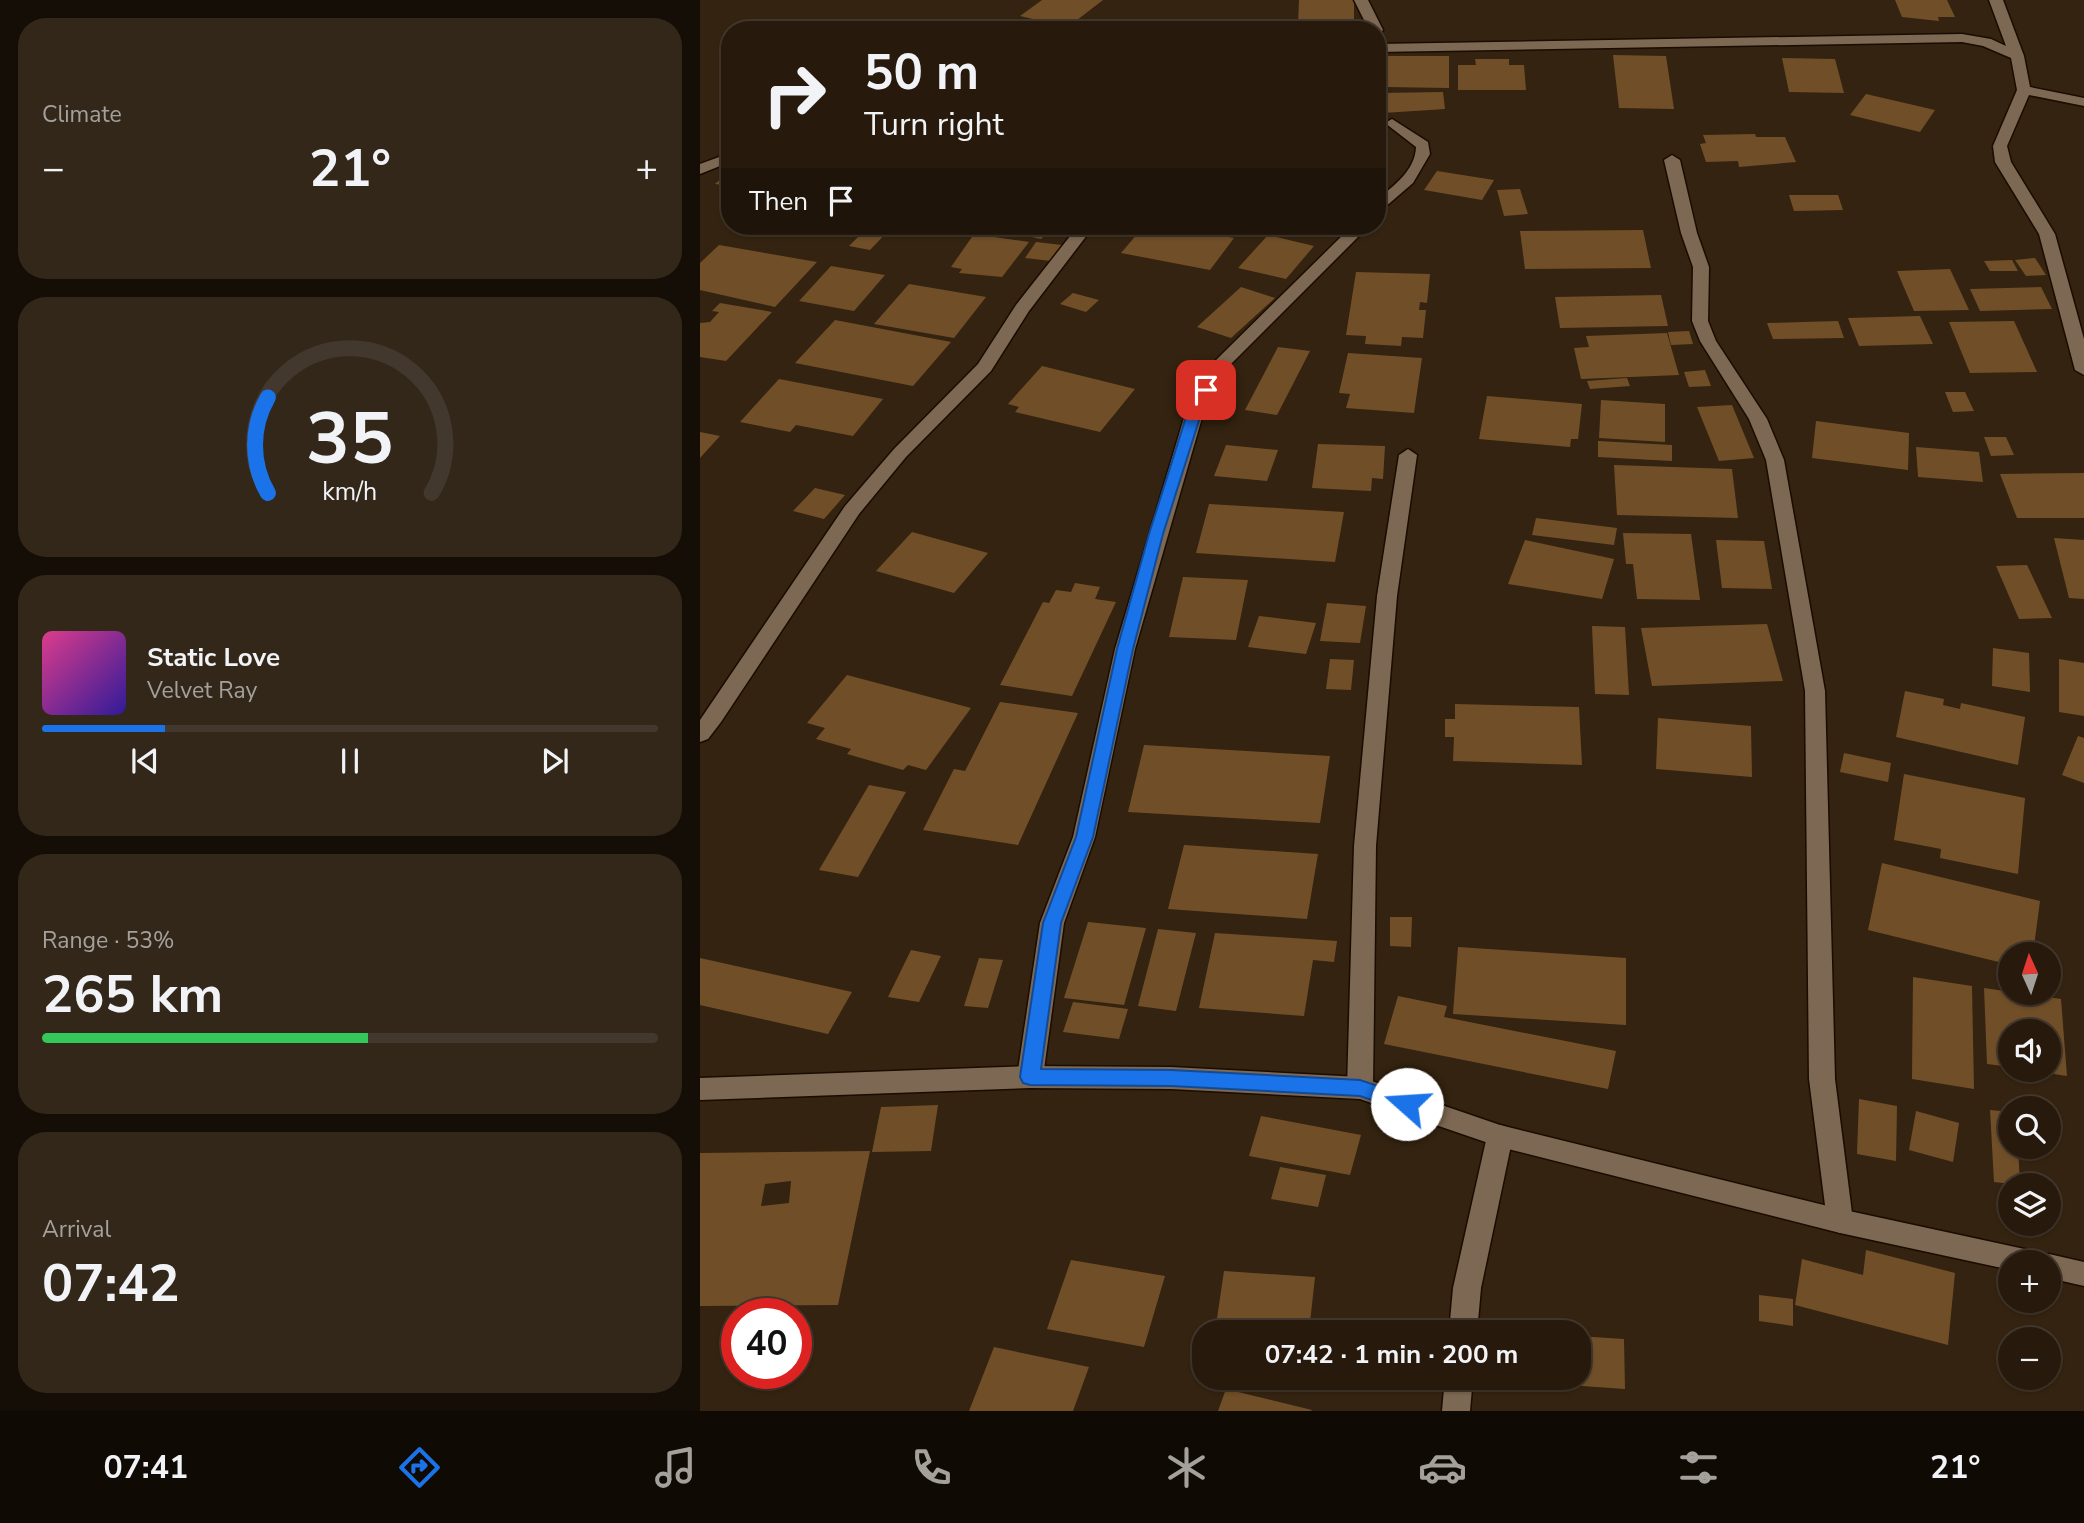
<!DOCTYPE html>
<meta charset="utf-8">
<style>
:root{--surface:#271a0c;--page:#33271a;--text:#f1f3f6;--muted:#a4a19d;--line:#43382d;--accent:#1a73e8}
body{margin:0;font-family:"Nunito Sans",sans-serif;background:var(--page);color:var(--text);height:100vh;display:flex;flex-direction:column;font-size:26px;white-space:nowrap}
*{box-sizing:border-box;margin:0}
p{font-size:23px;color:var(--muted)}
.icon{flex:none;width:38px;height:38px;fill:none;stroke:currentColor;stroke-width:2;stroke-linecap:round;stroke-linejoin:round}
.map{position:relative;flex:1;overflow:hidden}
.details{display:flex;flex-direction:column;gap:18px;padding:18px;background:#150e07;width:700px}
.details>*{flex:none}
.top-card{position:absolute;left:21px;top:21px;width:665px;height:214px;border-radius:28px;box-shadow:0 2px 5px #0004,0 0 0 2px var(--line);background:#271a0c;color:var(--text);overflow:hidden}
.needle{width:46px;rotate:357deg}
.fabs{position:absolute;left:1298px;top:942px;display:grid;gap:14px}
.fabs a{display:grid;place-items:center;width:63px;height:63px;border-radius:50%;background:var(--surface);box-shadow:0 2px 5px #0004,0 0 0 2px var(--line);font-size:35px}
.speed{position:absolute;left:21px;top:1298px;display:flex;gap:14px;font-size:35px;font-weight:700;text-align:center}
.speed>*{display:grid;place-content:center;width:91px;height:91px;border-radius:50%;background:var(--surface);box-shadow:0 2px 5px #0004,0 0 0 2px var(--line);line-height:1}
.speed .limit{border:10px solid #d22;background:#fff;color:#111}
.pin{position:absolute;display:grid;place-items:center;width:60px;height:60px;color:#fff;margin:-30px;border-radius:14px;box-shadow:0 4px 10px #0006}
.me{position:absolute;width:77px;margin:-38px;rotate:289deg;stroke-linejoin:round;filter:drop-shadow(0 0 5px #0008)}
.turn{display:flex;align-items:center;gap:24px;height:147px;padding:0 28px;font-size:32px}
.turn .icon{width:91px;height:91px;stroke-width:2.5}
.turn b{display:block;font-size:49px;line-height:60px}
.then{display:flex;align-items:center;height:66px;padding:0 28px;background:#0003;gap:14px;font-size:26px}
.big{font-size:52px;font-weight:700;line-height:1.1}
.details .card{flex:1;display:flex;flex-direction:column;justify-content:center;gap:10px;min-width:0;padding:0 24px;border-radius:28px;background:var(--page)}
.details .dial{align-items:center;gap:0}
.dial svg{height:182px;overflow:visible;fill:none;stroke:var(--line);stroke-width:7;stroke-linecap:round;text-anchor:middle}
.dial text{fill:var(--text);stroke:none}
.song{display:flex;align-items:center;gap:21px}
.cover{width:84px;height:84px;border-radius:10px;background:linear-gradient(135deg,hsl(330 70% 55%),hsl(250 70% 35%))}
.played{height:7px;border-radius:4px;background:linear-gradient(90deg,var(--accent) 20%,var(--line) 20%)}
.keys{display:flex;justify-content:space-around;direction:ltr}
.heat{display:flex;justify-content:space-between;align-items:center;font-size:38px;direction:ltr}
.charge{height:10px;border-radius:5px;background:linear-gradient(90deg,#34c759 53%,var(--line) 0)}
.trip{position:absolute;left:492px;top:1320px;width:399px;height:70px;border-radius:28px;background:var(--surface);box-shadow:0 2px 5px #0004,0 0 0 2px var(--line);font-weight:700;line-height:70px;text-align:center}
.tabs{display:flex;height:112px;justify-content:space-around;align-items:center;background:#100a05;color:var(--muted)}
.tabs .icon{width:49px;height:49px}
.tabs .current{color:var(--accent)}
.tabs b{font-size:32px;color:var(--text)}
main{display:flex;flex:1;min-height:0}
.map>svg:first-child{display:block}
.building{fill:#704f28;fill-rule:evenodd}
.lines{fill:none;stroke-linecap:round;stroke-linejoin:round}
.minor-casing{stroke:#1b0c00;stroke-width:3}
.tertiary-casing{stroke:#1b0c00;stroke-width:3}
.minor{fill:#7c6853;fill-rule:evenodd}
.tertiary{fill:#7c6853;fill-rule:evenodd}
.route{fill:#1a73e8;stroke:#114b97;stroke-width:2}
</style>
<main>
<section class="details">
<div class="card"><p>Climate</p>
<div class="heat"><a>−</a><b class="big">21°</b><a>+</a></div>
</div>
<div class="card dial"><svg viewBox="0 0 100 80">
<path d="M14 69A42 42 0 1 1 86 69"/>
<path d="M14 69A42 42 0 0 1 14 27" stroke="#1a73e8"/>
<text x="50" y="56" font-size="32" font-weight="700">35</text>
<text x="50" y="72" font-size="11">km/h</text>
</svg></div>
<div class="card">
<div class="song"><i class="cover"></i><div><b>Static Love</b><p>Velvet Ray</p></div></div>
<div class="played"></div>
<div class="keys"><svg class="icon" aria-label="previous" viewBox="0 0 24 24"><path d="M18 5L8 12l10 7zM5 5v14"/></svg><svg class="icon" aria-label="pause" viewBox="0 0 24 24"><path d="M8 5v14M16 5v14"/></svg><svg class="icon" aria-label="next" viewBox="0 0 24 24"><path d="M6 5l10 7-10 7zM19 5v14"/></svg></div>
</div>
<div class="card"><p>Range · 53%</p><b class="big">265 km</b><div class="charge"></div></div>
<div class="card"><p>Arrival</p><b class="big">07:42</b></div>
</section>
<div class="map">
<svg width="1384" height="1411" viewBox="0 0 1384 1411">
<rect width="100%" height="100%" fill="#342310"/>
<g class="building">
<path d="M342,0H403L368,27L320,16Z"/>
<path d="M599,0H654V24H598Z"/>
<path d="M1195,0H1247L1255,17H1238L1239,21L1202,17Z"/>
<path d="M913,55L966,56L974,109L919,108Z"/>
<path d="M687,56H749V88L685,87Z"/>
<path d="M1082,58L1135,59L1144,93L1089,92Z"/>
<path d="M775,59H809V65H824L826,90H758V65H776Z"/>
<path d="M743,92L745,109L683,113L681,93Z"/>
<path d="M1166,94L1235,110L1220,132L1150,115Z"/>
<path d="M1055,134L1056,137H1085L1096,162L1039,167L1038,161L1006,162L1000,144L1006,143L1003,135Z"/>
<path d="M30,171V186L15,184Z"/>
<path d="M737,171L794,180L782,200L724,190Z"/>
<path d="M820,189L828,214L804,216L797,190Z"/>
<path d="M1089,195H1138L1143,210L1094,211Z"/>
<path d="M169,226H193L170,250L149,246Z"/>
<path d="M282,226H354L341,239Z"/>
<path d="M444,226H469L534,238L510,270L421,253Z"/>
<path d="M943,230L951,268L825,269L820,231Z"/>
<path d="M274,234L329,242L302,277L259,273L262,269L251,267Z"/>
<path d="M568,235L614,246L586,279L538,268Z"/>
<path d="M336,242L362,245L351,261L325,258Z"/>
<path d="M19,245L117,262L75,307L0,290V263Z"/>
<path d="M1335,258L1346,275L1326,276L1315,260Z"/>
<path d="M1312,260L1318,271H1290L1284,261Z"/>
<path d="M131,266L185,275L154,311L99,301Z"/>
<path d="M1250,269L1269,310L1214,311L1197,271Z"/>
<path d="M656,272L730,274L727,303L720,302L719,310H726L723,338L702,337L701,346L665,344L666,336L646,335Z"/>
<path d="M209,284L286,297L254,338L174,324Z"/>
<path d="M541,287L575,298L531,338L497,327Z"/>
<path d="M1341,287L1352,309L1280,311L1270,289Z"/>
<path d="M373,293L399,300L386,312L360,304Z"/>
<path d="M961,295L968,326L860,328L855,297Z"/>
<path d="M20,303L72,312L26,361L0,357V323L10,322L19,312L12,311Z"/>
<path d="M1220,316L1233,344L1159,346L1148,318Z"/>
<path d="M135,320L251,342L213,386L95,363Z"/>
<path d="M1138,321L1144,338L1073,339L1067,323Z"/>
<path d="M1314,321L1337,372L1270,373L1249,322Z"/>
<path d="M989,331L993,344L971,345L968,332Z"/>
<path d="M967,333L979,375L881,379L874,348L889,347L886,336Z"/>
<path d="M578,347L610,351L577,415L545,410Z"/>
<path d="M648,353L722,358L714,413L646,408L650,394L639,393Z"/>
<path d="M342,366L435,389L400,432L315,412L319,407L308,404Z"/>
<path d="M1005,370L1011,386L989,387L984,372Z"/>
<path d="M927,378L930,386L890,389L887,381Z"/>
<path d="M79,379L183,399L153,436L96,425L90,432L40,422Z"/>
<path d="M1245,392H1265L1274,411L1253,412Z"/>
<path d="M787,396L882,404L878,439H871L870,447L779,439Z"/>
<path d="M901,400L965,404V442L899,438Z"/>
<path d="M1032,405L1054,458L1019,461L997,407Z"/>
<path d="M1116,421L1209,433L1208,470L1112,458Z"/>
<path d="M0,432L20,436L0,458Z"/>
<path d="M1284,437H1306L1314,455L1291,456Z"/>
<path d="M898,441L972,445V461L898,457Z"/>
<path d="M618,444L685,446L683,479L672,478L671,491L612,488Z"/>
<path d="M526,445L578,450L567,481L514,476Z"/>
<path d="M1216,447L1279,452L1283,482L1218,477Z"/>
<path d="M914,465L1032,469L1038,518L917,515Z"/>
<path d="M1384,473V518H1317L1300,474Z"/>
<path d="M115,488L145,495L124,519L93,511Z"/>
<path d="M509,504L644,512L635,562L496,553Z"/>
<path d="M836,518L917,528L914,545L832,535Z"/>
<path d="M212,532L288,553L254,593L176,571Z"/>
<path d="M923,533L991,534L1000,600L937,599L933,564H926Z"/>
<path d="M1354,538L1384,540V599L1369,598Z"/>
<path d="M825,540L914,559L902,599L808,584Z"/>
<path d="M1016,540L1064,541L1072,589L1022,588Z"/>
<path d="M1327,565L1352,618L1319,619L1296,566Z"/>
<path d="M483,577L548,580L536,640L469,637Z"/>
<path d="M375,583L400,587L395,599L416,602L372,696L300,685L343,602L349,603L356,590L371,592Z"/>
<path d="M627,603L666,606L660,643L620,641Z"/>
<path d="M559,616L616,623L606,654L548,647Z"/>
<path d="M1067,624L1083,681L952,686L941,628Z"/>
<path d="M892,626L925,627L929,695L895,694Z"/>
<path d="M1293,648L1329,653L1330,692L1292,686Z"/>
<path d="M630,659L654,660L651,690L626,689Z"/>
<path d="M1359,659L1384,663V716L1359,712Z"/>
<path d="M147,675L271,708L226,770L208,765L203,770L147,754L151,749L116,739L125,728L107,723Z"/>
<path d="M1205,691L1244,699L1243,705L1260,709L1261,703L1325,717L1318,765L1196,737Z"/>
<path d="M300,702L378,713L318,845L223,830L254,769L265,771Z"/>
<path d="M755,704L879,707L882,765L753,761L754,737H745V719H755Z"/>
<path d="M958,718L1051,726L1052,777L956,769Z"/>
<path d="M1378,736L1384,738V783L1362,775Z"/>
<path d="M444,745L630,756L620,823L428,812Z"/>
<path d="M1144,753L1191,763L1188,782L1140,772Z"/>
<path d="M1204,774L1325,798L1318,874L1240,858L1241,849L1194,840Z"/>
<path d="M169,785L206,792L158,877L119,870Z"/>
<path d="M484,845L618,854L607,919L468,909Z"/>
<path d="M1182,863L1340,901L1333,954H1311V965L1168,930Z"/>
<path d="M690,917H712L711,947L690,946Z"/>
<path d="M388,922L446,928L424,1005L364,998Z"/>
<path d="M458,929L496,933L476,1011L438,1006Z"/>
<path d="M515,933L637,941L634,962L613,960L604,1016L499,1008Z"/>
<path d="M758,947L926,958V1025L753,1014Z"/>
<path d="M211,950L241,956L219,1002L188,997Z"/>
<path d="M0,958L152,992L128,1034L0,1005Z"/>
<path d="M279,958L303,960L288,1008L264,1006Z"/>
<path d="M1213,977L1272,986L1274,1089L1212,1079Z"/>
<path d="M1284,988L1361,999L1367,1076L1334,1071L1349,1069V1031H1311V1067L1287,1064Z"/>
<path d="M698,996L747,1006L744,1017L916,1051L908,1089L684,1044Z"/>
<path d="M373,1002L428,1009L419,1039L363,1032Z"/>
<path d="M1159,1099L1197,1106L1196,1161L1157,1154Z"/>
<path d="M238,1105L231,1151L172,1152L181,1107Z"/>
<path d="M1290,1110L1311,1112V1146H1318L1320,1185L1294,1182Z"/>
<path d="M1216,1111L1259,1123L1253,1162L1209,1150Z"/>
<path d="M561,1116L661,1135L650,1175L549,1156Z"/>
<path d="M170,1151L138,1305L0,1306V1153ZM91,1181L89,1203L61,1206L65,1184Z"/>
<path d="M580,1167L626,1175L618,1207L571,1199Z"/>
<path d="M1166,1250L1255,1273L1248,1345L1095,1305L1102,1259L1163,1275Z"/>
<path d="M371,1260L465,1276L444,1347L347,1329Z"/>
<path d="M524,1271L615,1277L609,1332H515Z"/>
<path d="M1059,1295L1093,1299V1326L1059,1321Z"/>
<path d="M878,1336L924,1339L925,1389L853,1384V1377H878Z"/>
<path d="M294,1347L389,1367L373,1411H269Z"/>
<path d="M526,1389L612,1410L611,1411H518Z"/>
</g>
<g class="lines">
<g class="minor-casing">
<g id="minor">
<path d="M654,0H668L683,30L681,33L669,30Z"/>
<path d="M1289,0H1303L1324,56L1330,87L1384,98V106L1329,95L1307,146L1311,162L1355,234L1384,339V375L1375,370L1339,234L1295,162L1293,146L1317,90L1311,58L1283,46L1262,42L677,52V44L1262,34L1291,39L1306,46Z"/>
<path d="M692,119L728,142L730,154L713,183L677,214V200C694,185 715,171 716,147L685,123Z"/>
<path d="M30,153V162L0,174V164Z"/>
<path d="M972,155L980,160L997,233L1009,267L1008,321L1016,341L1067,419L1084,460L1125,691L1135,1079L1153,1221L1149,1229L1140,1233L1131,1229L1127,1221L1109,1079L1105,691L1066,460L1049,419L1000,341L992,321L993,267L981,233L964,160Z"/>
<path d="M378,226H394L329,311L291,371L206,457L159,514L21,722L8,739L0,742V720L145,506L194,449L278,364L316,305Z"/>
<path d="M652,226H669L524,371L504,411L435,649L395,837L364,923L343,1077L339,1084L330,1088L321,1084L317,1077L340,923L373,837L415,649L486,411L511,365Z"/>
<path d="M708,449L717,455L697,596L676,846L673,1088L669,1096L660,1099L651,1096L647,1088L654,846L677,596L699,455Z"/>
<path d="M800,1125L809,1128L813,1136L781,1288L777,1332H749L753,1288L787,1136L791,1128Z"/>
<path d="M745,1377H773L770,1411H742Z"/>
</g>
</g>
<g class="tertiary-casing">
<path id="tertiary" d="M330,1066L471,1067L660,1077L800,1125L1140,1209L1329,1250L1340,1257L1349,1254L1384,1262V1286L1349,1278V1262H1311V1270L1140,1233L800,1147L660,1099L471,1089L330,1088L0,1100V1078Z"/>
</g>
<use href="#minor" class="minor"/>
<use href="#tertiary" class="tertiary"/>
</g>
<path class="route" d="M501,387L513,390L502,411L463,534L433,649L393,837L361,923L341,1069L471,1070L660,1080L714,1098L716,1104L714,1110L707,1112L660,1096L471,1086L330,1085L323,1083L320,1077L343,923L376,837L417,649L449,534L488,411Z"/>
</svg>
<div class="fabs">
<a><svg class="needle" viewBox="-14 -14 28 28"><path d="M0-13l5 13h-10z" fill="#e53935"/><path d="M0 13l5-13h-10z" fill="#a4a19d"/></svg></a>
<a><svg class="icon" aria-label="sound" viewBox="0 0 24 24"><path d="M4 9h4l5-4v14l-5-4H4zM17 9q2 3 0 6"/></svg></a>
<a><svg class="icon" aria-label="search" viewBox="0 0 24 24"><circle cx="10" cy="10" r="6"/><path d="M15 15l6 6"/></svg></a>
<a><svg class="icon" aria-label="layers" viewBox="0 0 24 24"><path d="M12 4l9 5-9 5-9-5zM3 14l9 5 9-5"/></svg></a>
<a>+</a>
<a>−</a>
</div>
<div class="speed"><div class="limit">40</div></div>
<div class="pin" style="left:506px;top:390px;background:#d93025"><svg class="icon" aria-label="arrive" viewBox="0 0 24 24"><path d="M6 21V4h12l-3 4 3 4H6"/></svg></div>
<svg class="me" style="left:707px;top:1104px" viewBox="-20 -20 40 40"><circle r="19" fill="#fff"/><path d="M0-13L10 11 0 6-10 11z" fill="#1a73e8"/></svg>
<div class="trip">07:42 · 1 min · 200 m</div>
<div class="top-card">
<div class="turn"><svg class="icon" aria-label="right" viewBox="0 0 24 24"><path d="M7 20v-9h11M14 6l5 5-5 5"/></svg><div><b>50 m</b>Turn right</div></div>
<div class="then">Then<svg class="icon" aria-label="arrive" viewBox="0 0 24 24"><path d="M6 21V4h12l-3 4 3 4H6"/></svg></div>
</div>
</div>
</main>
<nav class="tabs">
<b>07:41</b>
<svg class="icon current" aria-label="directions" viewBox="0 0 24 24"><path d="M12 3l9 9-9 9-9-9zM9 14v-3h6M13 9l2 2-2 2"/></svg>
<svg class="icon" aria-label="music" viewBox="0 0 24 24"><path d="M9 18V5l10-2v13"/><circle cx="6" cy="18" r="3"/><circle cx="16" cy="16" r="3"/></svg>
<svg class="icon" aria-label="phone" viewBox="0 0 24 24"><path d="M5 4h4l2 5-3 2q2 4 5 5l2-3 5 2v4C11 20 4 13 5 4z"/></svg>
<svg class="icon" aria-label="climate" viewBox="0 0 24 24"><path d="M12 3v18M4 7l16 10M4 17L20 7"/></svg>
<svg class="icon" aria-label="car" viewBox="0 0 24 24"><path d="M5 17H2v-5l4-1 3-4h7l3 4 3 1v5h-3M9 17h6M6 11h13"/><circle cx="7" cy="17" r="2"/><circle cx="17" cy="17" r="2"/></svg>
<svg class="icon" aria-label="filters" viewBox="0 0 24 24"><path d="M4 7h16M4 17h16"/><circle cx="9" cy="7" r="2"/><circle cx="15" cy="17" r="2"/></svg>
<b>21°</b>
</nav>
